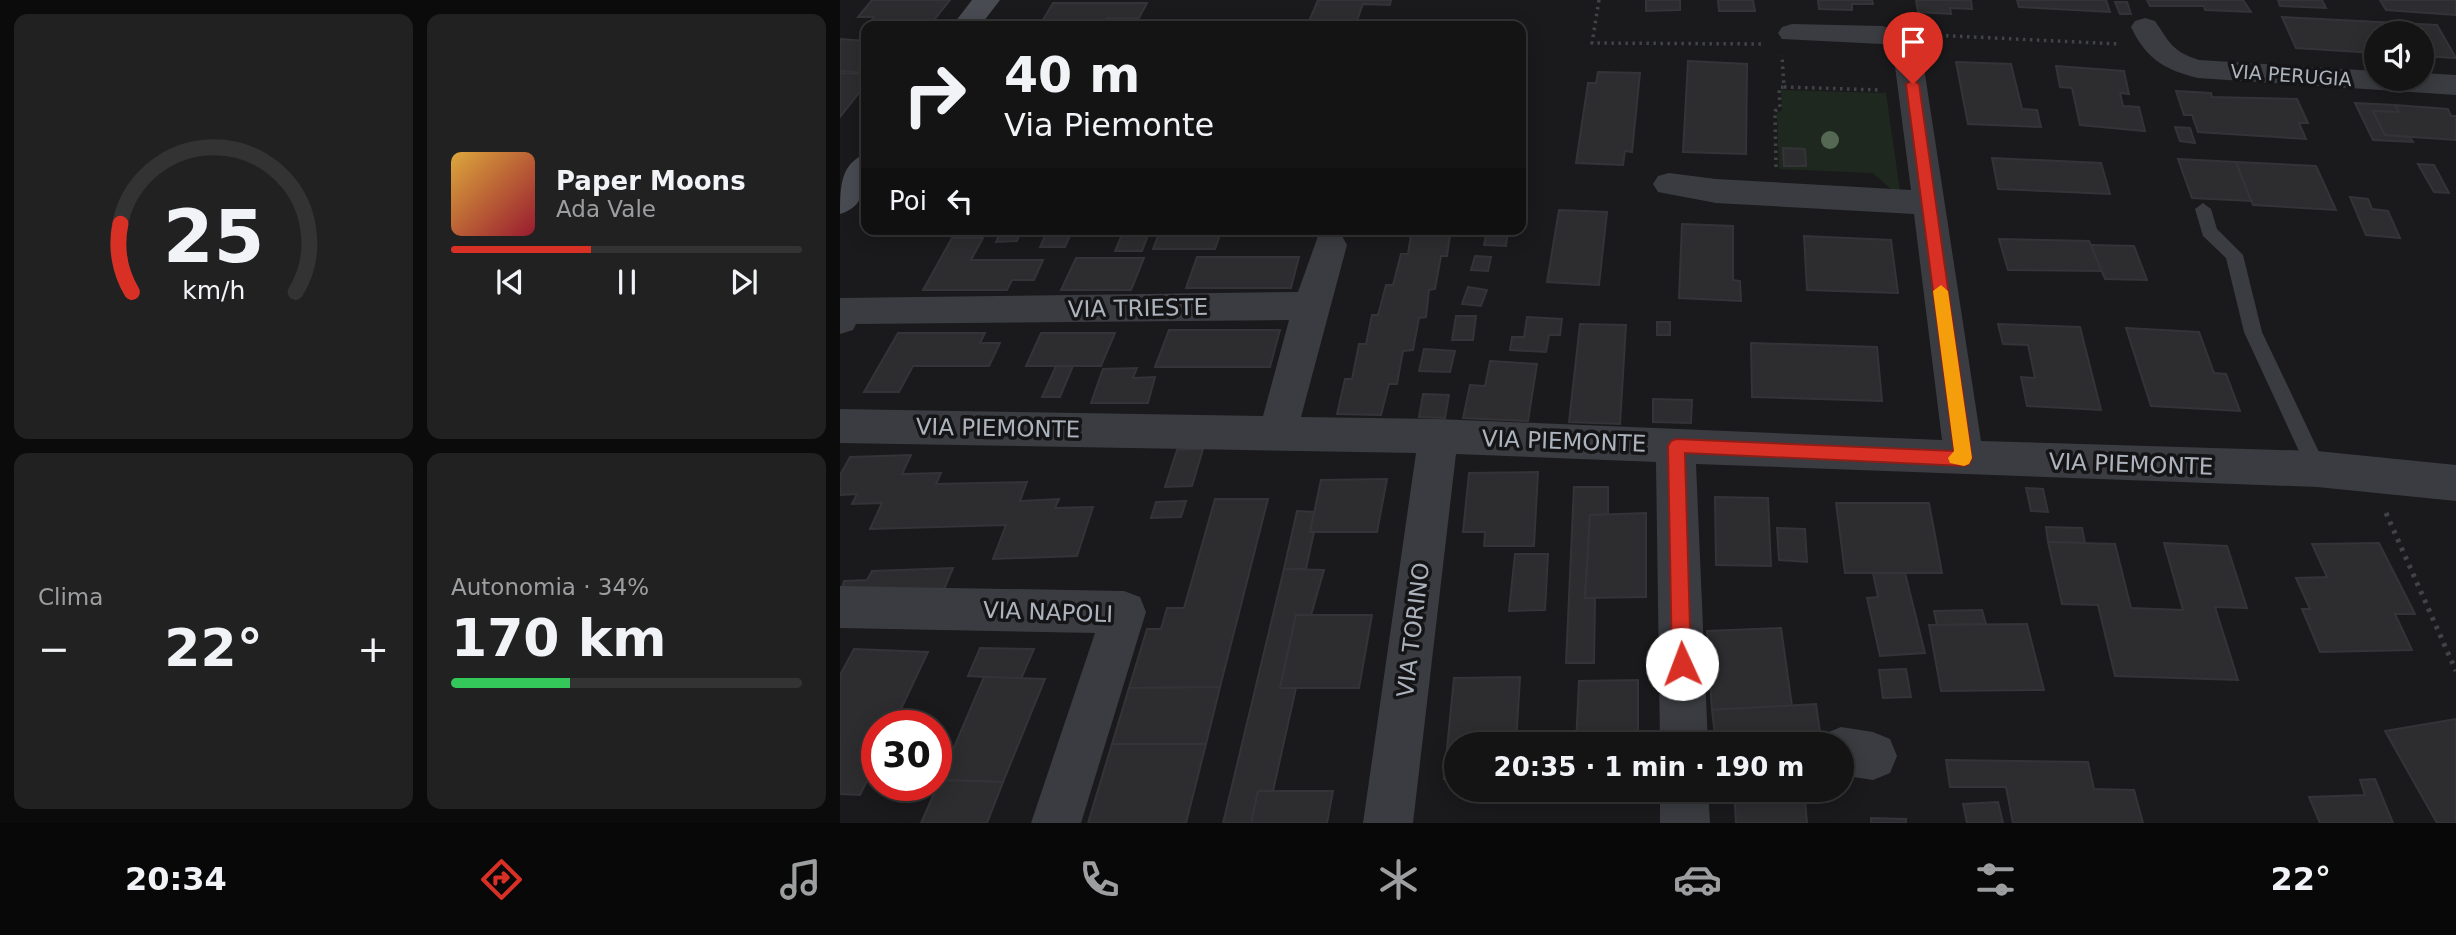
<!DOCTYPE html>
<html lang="it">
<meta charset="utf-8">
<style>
:root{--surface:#141415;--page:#212122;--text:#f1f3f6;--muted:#9d9ea0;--line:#333334;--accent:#d93025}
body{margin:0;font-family:"DejaVu Sans",sans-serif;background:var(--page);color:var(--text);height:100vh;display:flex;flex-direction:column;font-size:26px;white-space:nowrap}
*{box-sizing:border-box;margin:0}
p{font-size:23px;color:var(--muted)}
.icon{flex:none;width:38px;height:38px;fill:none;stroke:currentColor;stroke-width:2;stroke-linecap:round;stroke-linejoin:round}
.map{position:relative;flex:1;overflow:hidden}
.side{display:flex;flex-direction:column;gap:14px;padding:14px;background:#0b0b0c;width:840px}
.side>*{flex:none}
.hud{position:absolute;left:21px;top:21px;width:665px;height:214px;border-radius:14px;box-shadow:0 4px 18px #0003,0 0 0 2px var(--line);background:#141415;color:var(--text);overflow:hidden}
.buttons{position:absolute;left:1524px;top:21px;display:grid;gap:14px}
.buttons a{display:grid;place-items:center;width:70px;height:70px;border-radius:50%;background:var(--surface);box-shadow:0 4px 18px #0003,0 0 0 2px var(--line);font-size:35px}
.speed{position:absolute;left:21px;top:710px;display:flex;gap:14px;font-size:35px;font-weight:700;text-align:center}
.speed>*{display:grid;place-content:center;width:91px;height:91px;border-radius:50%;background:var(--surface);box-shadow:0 4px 18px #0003,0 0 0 2px var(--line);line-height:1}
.speed .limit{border:10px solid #d22;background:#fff;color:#111}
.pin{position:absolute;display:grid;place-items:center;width:60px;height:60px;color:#fff;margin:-72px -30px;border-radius:50% 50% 50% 0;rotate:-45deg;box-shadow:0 0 7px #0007}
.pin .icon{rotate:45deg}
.me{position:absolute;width:77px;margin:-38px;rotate:358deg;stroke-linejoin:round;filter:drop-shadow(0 0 5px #0008)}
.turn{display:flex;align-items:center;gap:24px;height:147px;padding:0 28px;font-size:32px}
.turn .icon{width:91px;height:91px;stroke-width:2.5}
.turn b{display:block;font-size:49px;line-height:60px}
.then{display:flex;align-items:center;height:66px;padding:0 28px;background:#0003;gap:14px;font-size:26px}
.big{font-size:52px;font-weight:700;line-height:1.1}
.side .card{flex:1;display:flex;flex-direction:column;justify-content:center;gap:10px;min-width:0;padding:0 24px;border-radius:14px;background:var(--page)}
.side .dial{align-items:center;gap:0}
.dial svg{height:182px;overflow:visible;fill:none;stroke:var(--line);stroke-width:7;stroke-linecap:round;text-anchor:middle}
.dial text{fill:var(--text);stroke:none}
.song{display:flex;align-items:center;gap:21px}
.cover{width:84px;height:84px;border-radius:10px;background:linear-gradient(135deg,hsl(40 70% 55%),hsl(350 70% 35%))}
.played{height:7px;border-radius:4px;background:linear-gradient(90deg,var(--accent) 40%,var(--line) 40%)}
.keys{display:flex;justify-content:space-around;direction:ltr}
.heat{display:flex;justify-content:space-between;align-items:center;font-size:38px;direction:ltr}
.charge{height:10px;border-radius:5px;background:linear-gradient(90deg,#34c759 34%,var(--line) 0)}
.side .tiles{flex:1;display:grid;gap:14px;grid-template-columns:repeat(2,1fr)}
.trip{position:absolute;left:604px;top:732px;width:410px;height:70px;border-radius:35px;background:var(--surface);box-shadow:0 4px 18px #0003,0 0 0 2px var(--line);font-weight:700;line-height:70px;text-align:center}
.tab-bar{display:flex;height:112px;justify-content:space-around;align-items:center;background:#080808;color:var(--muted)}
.tab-bar .icon{width:49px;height:49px}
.tab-bar .active{color:var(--accent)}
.tab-bar b{font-size:32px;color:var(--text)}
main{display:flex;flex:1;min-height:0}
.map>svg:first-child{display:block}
.green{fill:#1f281f}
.building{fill:#2d2d30;stroke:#343438;stroke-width:2}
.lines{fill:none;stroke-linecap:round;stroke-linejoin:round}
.path-far1{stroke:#404448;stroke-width:3.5;stroke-dasharray:2.5 4.5;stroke-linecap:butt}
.path{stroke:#404448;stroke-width:5;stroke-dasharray:3.5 6;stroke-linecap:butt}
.lane{fill:#3a3c41;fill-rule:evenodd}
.street{fill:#3a3c41;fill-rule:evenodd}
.secondary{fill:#484c52;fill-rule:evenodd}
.tree{fill:#546854}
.route{fill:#d93025;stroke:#8d1f18;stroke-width:2}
.slow{fill:#f59e0b}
.labels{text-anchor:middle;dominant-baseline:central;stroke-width:7;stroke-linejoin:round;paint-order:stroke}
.far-street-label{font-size:19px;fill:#acb3bc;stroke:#151517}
.street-label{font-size:23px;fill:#acb3bc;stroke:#151517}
</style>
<main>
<section class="side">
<div class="tiles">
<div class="card dial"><svg viewBox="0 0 100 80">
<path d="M14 69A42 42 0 1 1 86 69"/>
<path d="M14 69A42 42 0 0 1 9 39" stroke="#d93025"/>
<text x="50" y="56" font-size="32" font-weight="700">25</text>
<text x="50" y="72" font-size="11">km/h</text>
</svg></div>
<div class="card">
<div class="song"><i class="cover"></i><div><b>Paper Moons</b><p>Ada Vale</p></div></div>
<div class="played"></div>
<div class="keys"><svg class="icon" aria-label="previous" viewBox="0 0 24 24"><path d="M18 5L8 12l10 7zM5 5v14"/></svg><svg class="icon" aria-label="pause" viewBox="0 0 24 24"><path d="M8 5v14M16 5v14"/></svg><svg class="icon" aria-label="next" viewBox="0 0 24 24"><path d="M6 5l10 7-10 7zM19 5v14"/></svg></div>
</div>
<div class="card"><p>Clima</p>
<div class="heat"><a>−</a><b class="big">22°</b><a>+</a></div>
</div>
<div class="card"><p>Autonomia · 34%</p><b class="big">170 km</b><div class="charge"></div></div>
</div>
</section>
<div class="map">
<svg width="1616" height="823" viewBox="0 0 1616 823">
<rect width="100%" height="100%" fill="#1a1a1c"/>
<path class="green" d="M941,90L1046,93L1060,191H1053L1033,173L939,169L937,113L942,110Z"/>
<g class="building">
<path d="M32,0H110L90,25L27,26L34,17H18Z"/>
<path d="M478,0H551L550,5L523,4L515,26H467Z"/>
<path d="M806,0H840V10L806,11Z"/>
<path d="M878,0H913L915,11H879Z"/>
<path d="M978,0H1032L1033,4H1012V10L979,9Z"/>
<path d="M1076,0H1131L1132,9L1110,8L1111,14L1078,12Z"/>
<path d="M1177,0H1266L1270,12L1179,7Z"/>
<path d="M1307,0H1403L1411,12L1365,10L1364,6H1310Z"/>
<path d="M1438,0H1482L1486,8L1440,6Z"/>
<path d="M1540,0H1616V15L1546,10Z"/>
<path d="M1275,2H1287L1291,14H1280Z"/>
<path d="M213,3H307L299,18H267L264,23H201Z"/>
<path d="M1442,17L1597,25L1616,58L1582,56V33H1536V53L1456,48Z"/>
<path d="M0,39L26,41V73L0,71Z"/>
<path d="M848,61L907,64L906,154L843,152Z"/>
<path d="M1116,62L1171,64L1182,109L1197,110L1201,127L1128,124Z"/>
<path d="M1216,66L1284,71L1289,94L1280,93L1283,106L1299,107L1305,131L1240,125L1232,88L1220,87Z"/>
<path d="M758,72L800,73L792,152L785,151L783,165L736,163L748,83H756Z"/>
<path d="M0,73L26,74V84L0,117Z"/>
<path d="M1336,91L1371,93L1372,97L1457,99L1468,123H1459L1466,139L1358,132L1352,115H1344Z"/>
<path d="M1515,103L1555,105L1559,112L1533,111L1545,135L1570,137L1573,142L1533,140Z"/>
<path d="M1555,105L1608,109L1611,116H1616V140L1545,135L1533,111L1559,112Z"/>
<path d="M1335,127L1350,128L1355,143L1340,141Z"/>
<path d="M943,148L965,149L966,166H944Z"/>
<path d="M1152,158L1261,163L1270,194L1158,189Z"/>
<path d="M1338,159L1396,162L1411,201L1352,198Z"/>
<path d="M1396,162L1476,166L1496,210L1413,205Z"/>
<path d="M1578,164L1594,165L1609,193L1594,192Z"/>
<path d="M1510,197L1528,199L1532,209L1548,211L1560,238L1526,235Z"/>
<path d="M719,210L767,212L759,285L707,282Z"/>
<path d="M842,224L893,226V280L900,281L901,301L839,298Z"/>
<path d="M162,229H182L177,241L156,242Z"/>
<path d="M208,229H233L225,247H200Z"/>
<path d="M321,229H382L375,249H313Z"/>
<path d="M572,229H611L607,256H601L595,289L589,290L586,317L579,318L573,350L563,351L557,384H549L541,415L497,414L505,379H512L519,344H526L532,315H538L546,285H553L561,254H568Z"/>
<path d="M647,229H668L666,246L644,245Z"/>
<path d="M284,230H310L302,251H275Z"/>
<path d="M964,236L1051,240L1058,293L967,290Z"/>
<path d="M112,238H143L131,260H203L194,280H172L167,290H83Z"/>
<path d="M1159,239L1249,241L1262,271L1168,270Z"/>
<path d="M1251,245L1294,246L1307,280L1265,279Z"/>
<path d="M635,256L651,257L648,271L631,270Z"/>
<path d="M357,257H459L451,288H346Z"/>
<path d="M236,258H304L291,290H221Z"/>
<path d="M628,287L647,290L641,306L622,304Z"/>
<path d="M616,316H636L633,340H612Z"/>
<path d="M687,317L722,319L720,335H709L706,352L670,350L672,337H684Z"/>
<rect x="817" y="322" width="13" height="13"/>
<path d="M740,324L786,325L780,424L729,422Z"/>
<path d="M1158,324L1240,327L1261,410L1187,406L1181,377L1195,378L1188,345L1163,344Z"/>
<path d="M1286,328L1359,332L1374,373L1386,374L1400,411L1311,406Z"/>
<path d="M329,330H440L430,367H315Z"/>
<path d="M58,333H145L140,343H160L149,366H73L59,392H24Z"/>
<path d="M201,333H275L261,366H186Z"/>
<path d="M911,343L1037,347L1042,401L912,397Z"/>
<path d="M584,349L615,351L610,372L579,371Z"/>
<path d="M650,361L697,364L688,421L623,418L630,385L645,386Z"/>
<path d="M216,366H233L220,397H202Z"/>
<path d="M297,368L293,378L315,377L308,403H251L263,369Z"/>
<path d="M583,394L609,395L605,418L579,417Z"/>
<path d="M813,399L852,400L851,423L813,422Z"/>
<path d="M363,449L352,486L325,487L337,450Z"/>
<path d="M71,455L62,474L101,473L96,484L187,482L180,501L219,499L215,508L253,507L237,556L153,559L166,525L30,529L42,503L12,504L17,494L0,495V475L10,457Z"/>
<path d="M698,472L694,546H644L645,532H623L629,473Z"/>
<path d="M547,479L537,532H470L481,480Z"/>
<path d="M734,487H768V514L750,515L745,598H755L754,663H726Z"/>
<path d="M1186,488L1203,489L1208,512L1191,511Z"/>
<path d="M875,497L928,498L931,566L876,565Z"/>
<path d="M375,499H428L380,687L289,688L307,629H321L327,608H344Z"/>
<path d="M346,501L341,517L311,518L316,502Z"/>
<path d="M996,503H1089L1102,573H1005Z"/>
<path d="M457,511L474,512L470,532H474L466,569H444Z"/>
<path d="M806,513V597L745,598L750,515Z"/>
<path d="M1206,527L1242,528L1245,543L1208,542Z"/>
<path d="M937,528L965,529L967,562L939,560Z"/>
<path d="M1208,542L1275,544L1291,608L1343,610L1324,543L1387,546L1407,608L1375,607L1398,680L1275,676L1258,605L1222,604Z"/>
<path d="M1539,543L1575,614H1555L1572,650L1480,652L1462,609H1470L1456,578L1487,577L1472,544Z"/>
<path d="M675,554H708L705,610L669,611Z"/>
<path d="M113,568L102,594L0,596L4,581L27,580L32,571Z"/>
<path d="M444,569L484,570L471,615H456L440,688H456L433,791H418L411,823H383Z"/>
<path d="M1033,573H1065L1085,653L1040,656L1027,598L1038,597Z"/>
<path d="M1142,610L1146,624L1097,625L1094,611Z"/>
<path d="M456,615H532L519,688H440Z"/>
<path d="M1187,624L1204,690L1101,691L1089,625Z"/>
<path d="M941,628L952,706L872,710L867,631Z"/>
<path d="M140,648L194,649L181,679L128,676Z"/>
<path d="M14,649L88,652L53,726H37V761L20,795L0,794V675Z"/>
<path d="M1066,669L1071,697L1043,698L1039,670Z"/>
<path d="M144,677L205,679L163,782L100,780Z"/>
<path d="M680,677L676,744H616V779H604L614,678Z"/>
<path d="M798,680V744H736L739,681Z"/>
<path d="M380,687L366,744H272L289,688Z"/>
<path d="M976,704L980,732L875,735L872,710Z"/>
<path d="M1616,719V823H1597L1545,731Z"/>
<path d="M272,744H366L346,823H248Z"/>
<path d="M1106,760L1248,762L1254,789L1294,790L1303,823H1173L1166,787H1110Z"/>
<path d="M1535,779L1553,823H1480L1469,797L1525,795L1520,780Z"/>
<path d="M100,780L163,782L147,823H81Z"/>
<path d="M894,789H964L967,823H896Z"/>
<path d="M418,791H493L487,823H411Z"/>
<path d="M1158,802L1163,823H1127L1123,804Z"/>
<path d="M1031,818L1066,819V823H1031Z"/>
</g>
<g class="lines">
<g class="path-far1">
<path d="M759,0L752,43L923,44"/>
<path d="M1092,35L1279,44"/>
<path d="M944,87L1041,90"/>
<path d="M936,167L935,111L940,108L939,88L944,87L942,55"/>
</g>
<path class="path" d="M1546,513L1616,671"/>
<path class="lane" d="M1363,203L1371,209L1377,229L1403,255L1422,332L1487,469L1484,475L1477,478L1470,475L1404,332L1386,258L1363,236L1355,209Z"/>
<g class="street">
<path d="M1305,18L1315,21C1330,43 1332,51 1359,60L1536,71V79H1582V73L1616,75V95L1358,78C1325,70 1306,59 1291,27L1295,21Z"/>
<path d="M952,24L1042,26L1066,32L1081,48L1141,441L1477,451L1616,465V501L1477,487L856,464L868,744H820L816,462L616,454L573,823H523L576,453L0,443V409L423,416L449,320L16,324L13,330L0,334V298L458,292L478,236L490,232L502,236L507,245L461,417L598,419L1102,440L1074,214L876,203L818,192L813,184L818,176L829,173L876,179L1071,190L1053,51L1042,44L942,39L938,33L942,27Z"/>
<path d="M0,586L284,591L300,597L306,612L241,823H191L255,633L0,628Z"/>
<path d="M1001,727L1033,732L1050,739L1057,756L1050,773L1033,780L1001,775V744H980L984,734Z"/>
<path d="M820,789H868L870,823H820Z"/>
</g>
<g class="secondary">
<path d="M132,0H160L140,26H112Z"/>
<path d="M26,154C27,178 28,206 0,214C0,188 0,163 26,154Z"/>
</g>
</g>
<circle class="tree" cx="990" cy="140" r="9"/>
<path class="route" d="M1073,80L1079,84L1132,458L1129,464L1124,466L845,453L851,664L848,671L842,674L835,671L832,664L828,446L831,441L836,439L1114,451L1066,84Z"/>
<path class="slow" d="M1101,285L1108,291L1132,458L1129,464L1124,466L1110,463L1108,458L1114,451L1093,291Z"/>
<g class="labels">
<g class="far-street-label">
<text transform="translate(1451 75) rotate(4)">VIA PERUGIA</text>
</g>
<g class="street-label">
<text transform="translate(298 308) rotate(-1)">VIA TRIESTE</text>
<text transform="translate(158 428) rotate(1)">VIA PIEMONTE</text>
<text transform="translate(724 441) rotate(2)">VIA PIEMONTE</text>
<text transform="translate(1291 464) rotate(2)">VIA PIEMONTE</text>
<text transform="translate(208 612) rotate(2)">VIA NAPOLI</text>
<text transform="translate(573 630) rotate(-83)">VIA TORINO</text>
</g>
</g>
</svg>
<div class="buttons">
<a><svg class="icon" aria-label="sound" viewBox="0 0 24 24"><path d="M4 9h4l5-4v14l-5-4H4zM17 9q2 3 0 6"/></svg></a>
</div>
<div class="speed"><div class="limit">30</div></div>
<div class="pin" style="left:1073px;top:84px;background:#d93025"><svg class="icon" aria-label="arrive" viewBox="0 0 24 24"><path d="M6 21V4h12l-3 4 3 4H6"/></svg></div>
<svg class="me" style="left:842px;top:664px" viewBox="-20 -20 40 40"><circle r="19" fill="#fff"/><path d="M0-13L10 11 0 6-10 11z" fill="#d93025"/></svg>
<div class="trip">20:35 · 1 min · 190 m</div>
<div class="hud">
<div class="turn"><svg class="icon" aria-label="right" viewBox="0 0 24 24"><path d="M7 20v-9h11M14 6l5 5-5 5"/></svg><div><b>40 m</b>Via Piemonte</div></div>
<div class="then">Poi<svg class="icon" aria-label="left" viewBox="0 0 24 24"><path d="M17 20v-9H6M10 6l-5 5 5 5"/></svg></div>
</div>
</div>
</main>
<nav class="tab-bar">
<b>20:34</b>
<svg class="icon active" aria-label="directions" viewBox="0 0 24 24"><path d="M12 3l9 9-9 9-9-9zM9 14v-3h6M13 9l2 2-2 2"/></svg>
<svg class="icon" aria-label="music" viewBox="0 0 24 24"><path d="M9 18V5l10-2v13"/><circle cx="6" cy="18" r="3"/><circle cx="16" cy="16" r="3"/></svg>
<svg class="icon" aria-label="phone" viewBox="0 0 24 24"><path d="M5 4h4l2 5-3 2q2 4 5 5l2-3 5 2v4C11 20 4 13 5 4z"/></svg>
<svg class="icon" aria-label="climate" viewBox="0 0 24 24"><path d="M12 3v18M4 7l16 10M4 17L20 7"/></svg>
<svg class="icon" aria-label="car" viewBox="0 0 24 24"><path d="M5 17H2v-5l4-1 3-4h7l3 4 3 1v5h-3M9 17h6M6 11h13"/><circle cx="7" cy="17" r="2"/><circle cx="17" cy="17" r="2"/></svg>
<svg class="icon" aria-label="filters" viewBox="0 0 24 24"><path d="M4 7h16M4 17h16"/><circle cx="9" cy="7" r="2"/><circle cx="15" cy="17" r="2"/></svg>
<b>22°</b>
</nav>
